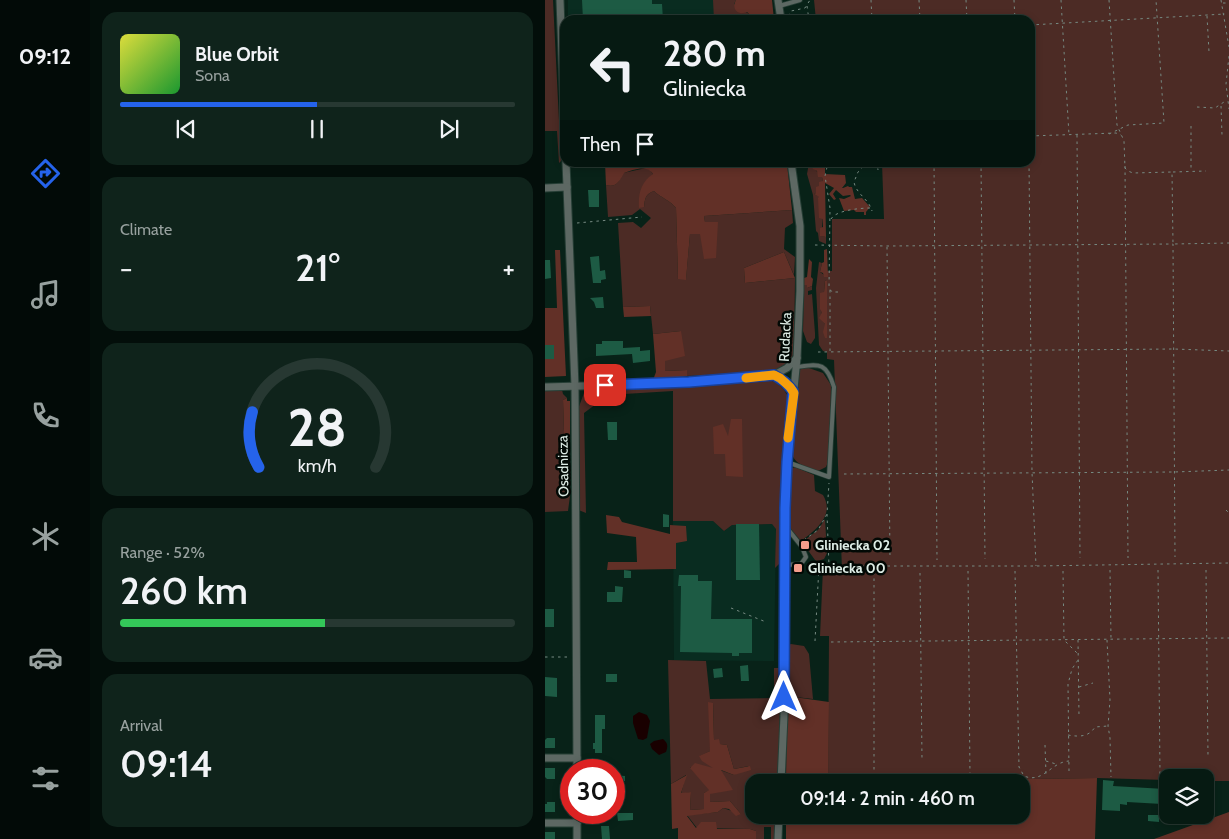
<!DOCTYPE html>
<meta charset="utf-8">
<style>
:root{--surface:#061a12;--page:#0f231b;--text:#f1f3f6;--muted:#98a19f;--line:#273832;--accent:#2563eb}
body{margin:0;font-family:Cabin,sans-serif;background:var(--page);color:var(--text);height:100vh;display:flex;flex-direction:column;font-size:19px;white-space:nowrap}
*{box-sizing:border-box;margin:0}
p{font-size:16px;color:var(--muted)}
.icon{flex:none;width:28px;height:28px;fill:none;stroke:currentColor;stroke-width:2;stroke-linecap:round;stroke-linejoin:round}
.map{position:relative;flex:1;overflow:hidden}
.drawer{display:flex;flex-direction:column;gap:12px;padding:12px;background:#030e0a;width:455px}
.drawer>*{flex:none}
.banner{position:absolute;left:15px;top:15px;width:475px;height:152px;border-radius:15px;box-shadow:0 2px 8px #0003,0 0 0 1px var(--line);background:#061a12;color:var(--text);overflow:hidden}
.buttons{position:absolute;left:614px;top:769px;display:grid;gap:10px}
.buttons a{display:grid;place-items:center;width:55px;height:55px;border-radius:10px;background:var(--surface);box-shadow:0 2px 8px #0003,0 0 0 1px var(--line);font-size:25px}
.speed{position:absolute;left:15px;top:759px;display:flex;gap:10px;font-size:25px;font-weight:700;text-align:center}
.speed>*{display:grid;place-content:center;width:65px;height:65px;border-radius:50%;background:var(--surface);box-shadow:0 2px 8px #0003,0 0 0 1px var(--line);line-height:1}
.speed .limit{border:8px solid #d22;background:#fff;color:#111}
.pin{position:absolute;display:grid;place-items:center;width:42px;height:42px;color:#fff;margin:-21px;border-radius:10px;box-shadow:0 2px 8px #0006}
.me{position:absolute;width:55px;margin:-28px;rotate:0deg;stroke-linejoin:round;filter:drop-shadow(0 0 4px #0008)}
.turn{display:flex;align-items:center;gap:18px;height:105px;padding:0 20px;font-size:22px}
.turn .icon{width:65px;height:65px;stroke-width:2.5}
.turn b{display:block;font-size:35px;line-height:42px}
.then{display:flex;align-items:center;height:48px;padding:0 20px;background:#0003;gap:10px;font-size:19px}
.big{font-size:38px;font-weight:600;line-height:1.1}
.drawer .card{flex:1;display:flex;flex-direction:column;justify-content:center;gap:8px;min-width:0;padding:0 18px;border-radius:15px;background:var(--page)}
.drawer .dial{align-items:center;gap:0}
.dial svg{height:130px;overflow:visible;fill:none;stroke:var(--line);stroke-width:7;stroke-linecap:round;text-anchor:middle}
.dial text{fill:var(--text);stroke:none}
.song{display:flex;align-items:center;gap:15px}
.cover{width:60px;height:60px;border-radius:8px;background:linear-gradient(135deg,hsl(60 70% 55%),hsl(130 70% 35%))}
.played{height:5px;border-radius:2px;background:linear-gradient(90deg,var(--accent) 50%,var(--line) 50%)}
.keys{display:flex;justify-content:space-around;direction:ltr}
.heat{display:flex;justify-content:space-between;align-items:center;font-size:28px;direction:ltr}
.charge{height:8px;border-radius:4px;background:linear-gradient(90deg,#34c759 52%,var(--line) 0)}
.trip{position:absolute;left:200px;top:774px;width:285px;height:50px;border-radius:15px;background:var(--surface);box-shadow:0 2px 8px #0003,0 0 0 1px var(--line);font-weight:600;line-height:50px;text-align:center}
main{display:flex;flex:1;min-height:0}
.dock{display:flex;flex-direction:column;width:90px;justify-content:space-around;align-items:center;background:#020a07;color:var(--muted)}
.dock .icon{width:35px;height:35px}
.dock .on{color:var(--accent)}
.dock b{font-size:22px;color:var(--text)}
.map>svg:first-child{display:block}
.built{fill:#092c20}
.green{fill:#4c2b25;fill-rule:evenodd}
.forest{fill:#623027}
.water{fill:#190000}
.building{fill:#1d5b44}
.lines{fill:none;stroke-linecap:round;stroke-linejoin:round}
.lane-casing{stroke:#263e35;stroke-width:5.5}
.street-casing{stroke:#263e35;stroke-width:9}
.path{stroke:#768a82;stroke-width:1;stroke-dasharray:2.5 4;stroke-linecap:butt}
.lane{stroke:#5d6863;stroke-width:4}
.street{stroke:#5d6863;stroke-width:7}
.route-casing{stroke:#184099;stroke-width:12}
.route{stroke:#2563eb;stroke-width:9}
.slow{stroke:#f59e0b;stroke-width:9}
.poi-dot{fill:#f49d8c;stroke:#020905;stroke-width:2}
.labels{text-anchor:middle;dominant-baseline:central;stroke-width:5;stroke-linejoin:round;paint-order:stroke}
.street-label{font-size:14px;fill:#deede6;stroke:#020905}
.poi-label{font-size:14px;font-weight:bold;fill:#deede6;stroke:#020905;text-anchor:start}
</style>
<main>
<nav class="dock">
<b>09:12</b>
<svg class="icon on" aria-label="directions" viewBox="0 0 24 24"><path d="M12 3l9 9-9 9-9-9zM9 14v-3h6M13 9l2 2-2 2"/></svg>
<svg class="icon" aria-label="music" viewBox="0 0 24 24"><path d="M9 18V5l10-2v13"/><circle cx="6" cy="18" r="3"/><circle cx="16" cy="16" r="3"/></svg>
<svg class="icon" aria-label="phone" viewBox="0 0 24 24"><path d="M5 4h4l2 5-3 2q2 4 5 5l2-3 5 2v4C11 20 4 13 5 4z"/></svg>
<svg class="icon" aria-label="climate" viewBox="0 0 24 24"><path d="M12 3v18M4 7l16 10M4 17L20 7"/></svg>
<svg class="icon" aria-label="car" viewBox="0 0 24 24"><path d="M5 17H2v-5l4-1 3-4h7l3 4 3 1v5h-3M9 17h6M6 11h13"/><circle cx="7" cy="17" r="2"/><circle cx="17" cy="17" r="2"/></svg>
<svg class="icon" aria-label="filters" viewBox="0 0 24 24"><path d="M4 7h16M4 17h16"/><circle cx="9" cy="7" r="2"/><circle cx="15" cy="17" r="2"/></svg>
</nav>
<section class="drawer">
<div class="card">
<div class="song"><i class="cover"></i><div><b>Blue Orbit</b><p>Sona</p></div></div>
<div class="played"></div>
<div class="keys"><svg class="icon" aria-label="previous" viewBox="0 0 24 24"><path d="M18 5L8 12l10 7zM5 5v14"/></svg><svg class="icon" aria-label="pause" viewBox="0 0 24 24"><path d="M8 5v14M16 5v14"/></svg><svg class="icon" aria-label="next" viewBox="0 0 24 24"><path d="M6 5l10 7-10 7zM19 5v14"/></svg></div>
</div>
<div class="card"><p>Climate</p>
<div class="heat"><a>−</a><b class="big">21°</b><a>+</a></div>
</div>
<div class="card dial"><svg viewBox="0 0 100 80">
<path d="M14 69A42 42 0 1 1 86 69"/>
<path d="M14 69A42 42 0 0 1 10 35" stroke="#2563eb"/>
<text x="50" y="56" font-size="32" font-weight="700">28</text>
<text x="50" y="72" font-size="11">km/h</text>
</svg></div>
<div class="card"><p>Range · 52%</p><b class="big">260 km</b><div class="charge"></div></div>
<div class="card"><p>Arrival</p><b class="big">09:14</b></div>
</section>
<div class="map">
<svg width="684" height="839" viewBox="0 0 684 839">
<rect width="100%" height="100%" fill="#082218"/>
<g class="built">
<path d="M23,0H194L198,20H23Z"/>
<path d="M128,521H168L179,531L187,525L227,524L231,528L229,661L129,660Z"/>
</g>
<g class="green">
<path d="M0,0H8L16,161L14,163L12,131H0Z"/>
<path d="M168,0H191L189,4L204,14L201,20H169Z"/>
<path d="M269,0H684V781H660V778H622V780L552,778L283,782L284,636H275L278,568L297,570L289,360L282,359V352L278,351L274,345L271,288L274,262L277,263L275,272L282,277V271H287V219H339L337,163L485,162V20H271ZM282,280V338L280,334V324L275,318L277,312L280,281Z"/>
<path d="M264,163L277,177L278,181L271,193L269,194L275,197L274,218H278L276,236L281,237V244L274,241L273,233L271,231L268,195L262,174Z"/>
<path d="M101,168L105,170L108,174L94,207H99C100,199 100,194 109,191C116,198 125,200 131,208L133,279H141L145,234H155L172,222H160L159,216L247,210L248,223L240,228L239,249L250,257L249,275L239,252L199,268L200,283L250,278L249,353C245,363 239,366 230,371L142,376V370L120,371V361L136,331L108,334L105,306L78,307L73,223L88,222L96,228L106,218L95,209L87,215L63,217L61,185C71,188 75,181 78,173Z"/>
<path d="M259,285H262V288L267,286V290L263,291V295L267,294L270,333V338L266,344L262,342L258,331Z"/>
<path d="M261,367L278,373L286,385L285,457L281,467L273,471C260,466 249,465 246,451L254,370Z"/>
<path d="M219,379C232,381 239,387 244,399L238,459L235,563L230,568L231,529L227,524L187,525L179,531L168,521H128V391L63,395L39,413L41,513L31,509L32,412L39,393L46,391V388Z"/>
<path d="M17,390L18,394L22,398L18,400L21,495L25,496L23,511L0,512V391Z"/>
<path d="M250,467L269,475L270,491L278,495C290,515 271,530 256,541L246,529L243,521L245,469Z"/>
<path d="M280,519L282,553L279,559L273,561L270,560L257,542L273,530Z"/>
<path d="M246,644L259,646L264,654L268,699L242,696L243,645Z"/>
<path d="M123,660L161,661L165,699L229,698V668H235L236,676L233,782H209V815H232L231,839H226V827H219V839H211V831L205,829L152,828L142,815L173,812L178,808L196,814L185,801L165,802V794L175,770L189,775L204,766L189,769L182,745L174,744L169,740L168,703L165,751L155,756L171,769L145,767L165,790L159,793V809L145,810L146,792L136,794L141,775L126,784Z"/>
</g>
<g class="forest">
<path d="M191,0H227L229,20H201L204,14L202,12C193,16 186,9 191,0Z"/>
<path d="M60,163H242L247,210L159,216L160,222H173L171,258L159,259L155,234H145L141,280L133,279L131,208C125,200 116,198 109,191C100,194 100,199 99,207L94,208C93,194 96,182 108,174C102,164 88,170 79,173C75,181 71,188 61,185Z"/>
<path d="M265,163H280V174L300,175L301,183L297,188H298L303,186L304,187H307L310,199L317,198L325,207L321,212V215H319V212H311L309,210L299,211L294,198L299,199L306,196L305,195L298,196L291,190L288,194L291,199L289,200L284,194L289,188L280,183L281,237L275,236V228L278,227V219L274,218L273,198L274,197L269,194L271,193V187L274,186V182L278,181L277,177H273L272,171L268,169Z"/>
<path d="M282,249L283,277H279L278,273L275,272L277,263L279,262V250Z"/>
<path d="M10,250H15L21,376L0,377V308H12Z"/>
<path d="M239,252L250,278L200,283L199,268Z"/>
<path d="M264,259L267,262L266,277L268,279L267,286L262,288V285H259V278L262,277Z"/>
<path d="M282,280V338H280L278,332L280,324L274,318L277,312L275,309V293L279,292L280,281Z"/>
<path d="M105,306L106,316L79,317L78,307Z"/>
<path d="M136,331L140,356L120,361V371L142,370V376L108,380L111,372L108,334Z"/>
<path d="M22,398V401H25V496L21,495L18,400Z"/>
<path d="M186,419H197L198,477L181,476L180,454H169L168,427L178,424L183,436Z"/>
<path d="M61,515L74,517L77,522L125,534V525L141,526L142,541L131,543V569L62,570L63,562H92L91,537L62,533Z"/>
<path d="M242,696L284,702L283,782L552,778L550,839H241V815H476V782H241Z"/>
<path d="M163,702L168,703L169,740L174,739L175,744L182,745L189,769L205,766L206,770L189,775L176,770L188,790L165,794V802L185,801L196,814L191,816L184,809L178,808L173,812L142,816L151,828L156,822H171L172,829H205L211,831V839H133V828L127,829L126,784L142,775L136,793L146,792L145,810L159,809V793L164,790L145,768L150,763L168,768L157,761L154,756L165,751Z"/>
<path d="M684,812V839H609Z"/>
</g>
<g class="water">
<path d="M94,712L102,715L105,721L102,738L98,740L93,739L88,723V716Z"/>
<path d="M118,739C123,743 123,746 121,752L114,755L107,749L105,744L109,741Z"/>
</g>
<g class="building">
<path d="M37,0H107V4H117L118,20H38Z"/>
<path d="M43,190H54V207H44Z"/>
<path d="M54,256L55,271L60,270L61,279L56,280V283H48L45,257Z"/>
<path d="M0,260H5L6,278L0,279Z"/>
<path d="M58,297L59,308H51L49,302L45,298Z"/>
<path d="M57,341H78V348L95,347V351L105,350V361L88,363L87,354L51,356V344H57Z"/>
<rect x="0" y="345" width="9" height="14"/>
<path d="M62,422H72V440H63Z"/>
<path d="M118,514L124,515V527H118Z"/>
<path d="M191,524H214L215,580H191Z"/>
<path d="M79,570L86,571V578H79Z"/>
<path d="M134,575H153V581H167L166,619H207V653H194V656H187V653L135,652L136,586H133Z"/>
<path d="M70,586L78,587L77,602H62V592H70Z"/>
<rect x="0" y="609" width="9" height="18"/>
<path d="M203,665L204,681H196L195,666Z"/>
<path d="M177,668L178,677L169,678L168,669Z"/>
<rect x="61" y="674" width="11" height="8"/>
<path d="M0,677L12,678V697L0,696Z"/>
<path d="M50,715H60V729H57V753H50V749H48V743H50Z"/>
<path d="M2,738H10V748H0V740Z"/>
<path d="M0,768H10V779H2L0,777Z"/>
<path d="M69,775L80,776V781H69Z"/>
<path d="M558,780L569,781L568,786L620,789V793H622V811L617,810V804L582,802V805L575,804V811L557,810Z"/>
<path d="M2,802H10V812H0V804H2Z"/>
<path d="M72,813H88V820L73,821Z"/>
<path d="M603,815H614V822L603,821Z"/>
<path d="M56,826H64L65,839H57Z"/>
<rect x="0" y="832" width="10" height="7"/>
</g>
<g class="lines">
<g class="lane-casing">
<g id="lane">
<path d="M234,6L255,0"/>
<path d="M242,462L284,477L289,387C281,362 275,364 252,367"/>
<path d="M240,565L256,564L261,557L257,547L242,528"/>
</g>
</g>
<g class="street-casing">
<g id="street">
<path d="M15,0L20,139"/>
<path d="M233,0L236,20"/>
<path d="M21,162L30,386L32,770"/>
<path d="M0,188L22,187"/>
<path d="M229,375L240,382L248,393"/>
<path d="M0,387L144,383L229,375L242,368L252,358"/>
<path d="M0,758H32"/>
<path d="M236,782L239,716L242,462L252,358L255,291V226L246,162"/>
<path d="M0,823H32"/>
<path d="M32,839V812"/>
<path d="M233,839L234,815"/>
</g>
</g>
<g class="path">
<path d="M326,0L327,20"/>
<path d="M374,0L375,20"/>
<path d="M421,0L422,20"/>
<path d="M469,0L470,20"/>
<path d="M516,0L524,135"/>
<path d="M564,0L572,125L579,141L580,168L583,171L588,173L627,172L628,244L684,243"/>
<path d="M676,0L684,47"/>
<path d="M678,3H684"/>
<path d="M262,6L264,20"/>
<path d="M243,16L246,11L260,8L265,0"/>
<path d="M662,16L664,52"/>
<path d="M485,25L680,14"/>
<path d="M684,56L681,84L684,109"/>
<path d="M676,106L677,135"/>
<path d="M652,107L670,108L682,100"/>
<path d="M646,126V171"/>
<path d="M564,134L583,125L619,123L611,0"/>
<path d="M532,135L535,558"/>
<path d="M485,136L571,133L576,135"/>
<path d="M16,146L17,157"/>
<path d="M286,162L282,167L280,176L285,208L284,288L287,292H296"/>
<path d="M323,162L313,172L309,182C311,194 324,199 327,211"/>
<path d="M332,162L333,170"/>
<path d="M389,162L392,560"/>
<path d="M436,162L440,559"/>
<path d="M484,162L487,472L491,566"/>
<path d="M296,166V162"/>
<path d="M580,166L583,558"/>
<path d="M628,172L661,171"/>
<path d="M286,219C291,210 316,208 326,208"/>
<path d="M32,223L97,217"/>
<path d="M270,245L342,246L628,244L630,557"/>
<path d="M342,247L345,559"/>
<path d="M285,290V351"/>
<path d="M273,352L629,349L684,351"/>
<path d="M299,474L629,472L684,470"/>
<path d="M681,510L684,513"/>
<path d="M259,540L273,530L282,514"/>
<path d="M262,565L284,566L282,514L284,483"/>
<path d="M284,566H491L684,563"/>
<path d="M565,570L566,639"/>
<path d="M613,570L615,774"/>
<path d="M661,570L663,756"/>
<path d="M423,571L425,776"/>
<path d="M470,571L474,767L479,776C498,784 506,762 524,761"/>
<path d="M518,571L519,640L533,654"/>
<path d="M329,572V779"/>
<path d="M375,573L377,760"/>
<path d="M186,608L221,622"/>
<path d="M533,640L534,717"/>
<path d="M562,640L565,700L563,726L565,738L566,777"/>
<path d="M270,641L274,566"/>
<path d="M286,642L684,638"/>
<path d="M0,657H24"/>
<path d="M534,687L548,683"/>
<path d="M523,735C534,737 544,737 550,727L563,726"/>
<path d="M500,745L501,774"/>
<path d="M501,761L511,764"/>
<path d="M524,771L523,684L527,669L533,660"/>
</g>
<use href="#lane" class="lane"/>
<use href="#street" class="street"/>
</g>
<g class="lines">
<g class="route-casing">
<path id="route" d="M60,385L144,382L229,375L240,382L248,391L242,462L240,508L239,697"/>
</g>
<use href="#route" class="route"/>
<path class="slow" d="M201,378L229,375L235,378L245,387L249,393L243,438"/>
</g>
<g class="poi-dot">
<rect x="255" y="540" width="10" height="10" rx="2.5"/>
<rect x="248" y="563" width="10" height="10" rx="2.5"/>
</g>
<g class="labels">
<g class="street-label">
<text transform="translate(240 337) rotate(-87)">Rudacka</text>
<text transform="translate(18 466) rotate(-91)">Osadnicza</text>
</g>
<g class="poi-label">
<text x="270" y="545">Gliniecka 02</text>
<text x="263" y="568">Gliniecka 00</text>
</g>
</g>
</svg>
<div class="buttons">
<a><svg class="icon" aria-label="layers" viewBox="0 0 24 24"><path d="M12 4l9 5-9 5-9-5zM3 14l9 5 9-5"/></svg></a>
</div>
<div class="speed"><div class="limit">30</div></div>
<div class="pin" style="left:60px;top:385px;background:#d93025"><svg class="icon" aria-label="arrive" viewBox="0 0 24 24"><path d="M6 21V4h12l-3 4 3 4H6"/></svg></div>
<svg class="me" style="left:239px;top:697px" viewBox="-20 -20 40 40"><path d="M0-17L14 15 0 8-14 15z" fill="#2563eb" stroke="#fff" stroke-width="4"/></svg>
<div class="trip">09:14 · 2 min · 460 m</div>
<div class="banner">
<div class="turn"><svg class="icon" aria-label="left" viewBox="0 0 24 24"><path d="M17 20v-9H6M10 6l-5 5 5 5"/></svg><div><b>280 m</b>Gliniecka</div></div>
<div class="then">Then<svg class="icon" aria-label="arrive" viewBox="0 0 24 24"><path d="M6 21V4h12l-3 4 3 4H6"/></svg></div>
</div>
</div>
</main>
